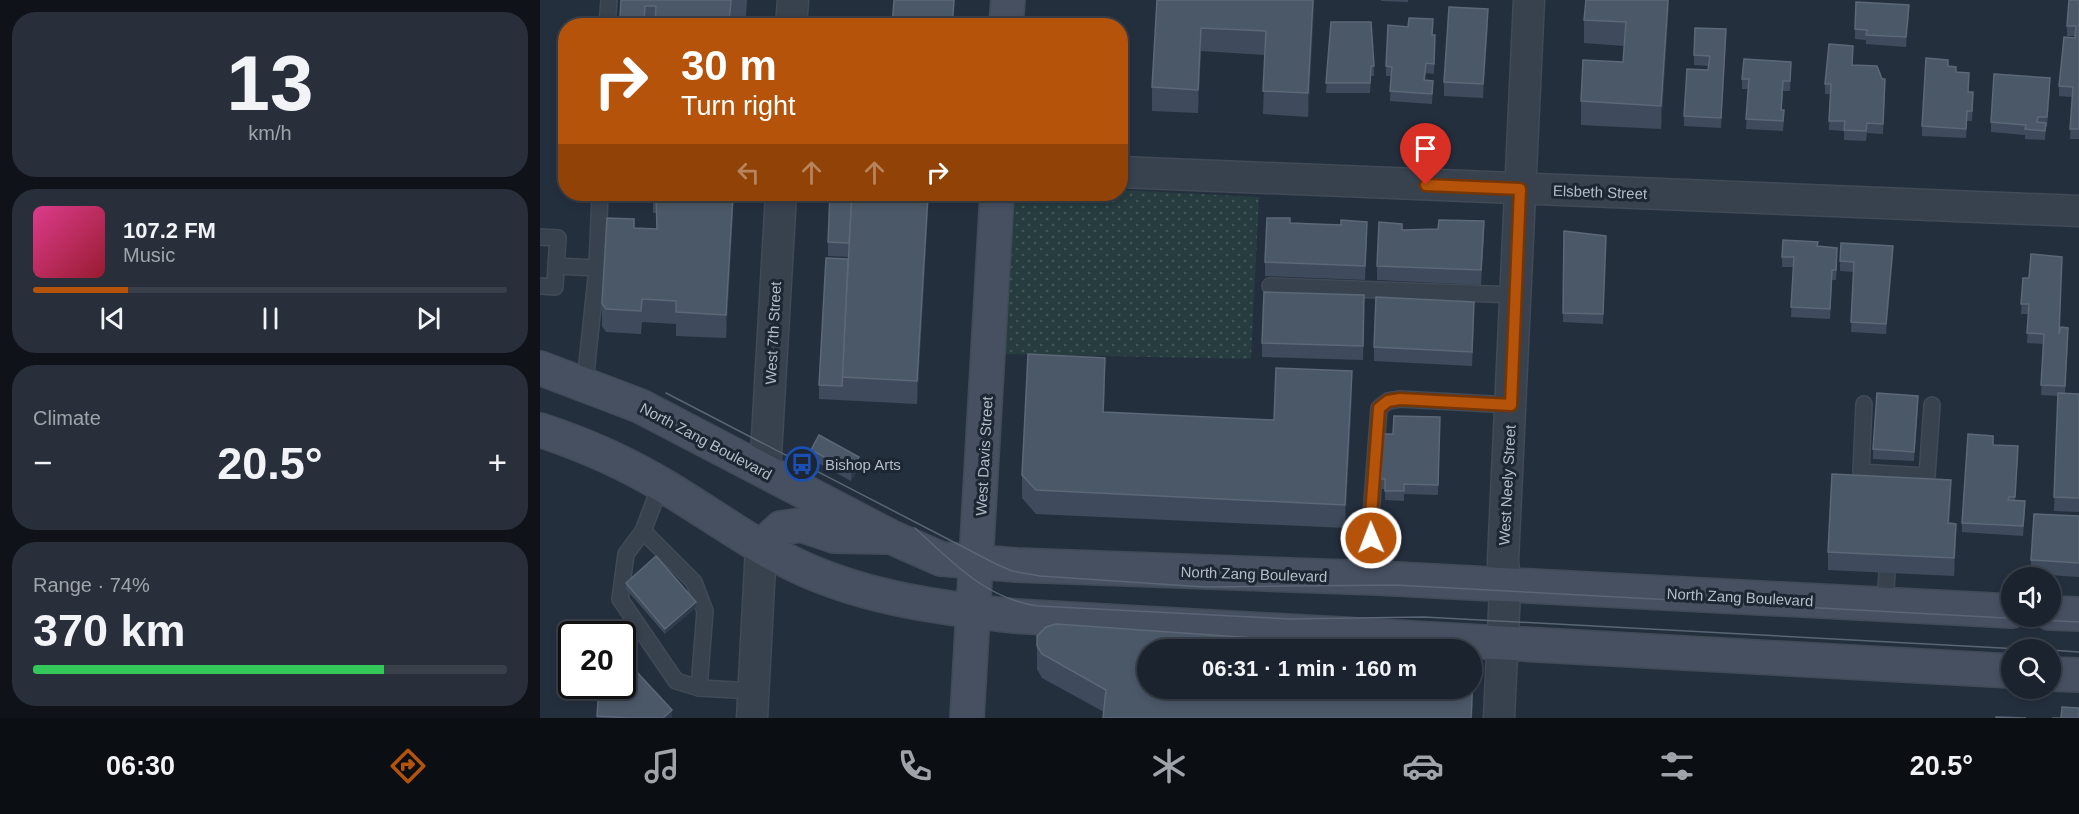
<!DOCTYPE html>
<meta charset="utf-8">
<style>
:root{--surface:#1b232e;--page:#282f3a;--text:#f1f3f6;--muted:#a0a4aa;--line:#39404a;--accent:#b45309}
body{margin:0;font-family:Arial,sans-serif;background:var(--page);color:var(--text);height:100vh;display:flex;flex-direction:column;font-size:22px;white-space:nowrap}
*{box-sizing:border-box;margin:0}
p{font-size:20px;color:var(--muted)}
.icon{flex:none;width:33px;height:33px;fill:none;stroke:currentColor;stroke-width:2;stroke-linecap:round;stroke-linejoin:round}
.map{position:relative;flex:1;overflow:hidden}
.sheet{display:flex;flex-direction:column;gap:12px;padding:12px;background:#0f1319;width:540px}
.sheet>*{flex:none}
.top-card{position:absolute;left:18px;top:18px;width:570px;height:183px;border-radius:24px;box-shadow:0 3px 9px #0003,0 0 0 2px var(--line);background:#b45309;color:#fff;overflow:hidden}
.tools{position:absolute;left:1461px;top:567px;display:grid;gap:12px}
.tools a{display:grid;place-items:center;width:60px;height:60px;border-radius:50%;background:var(--surface);box-shadow:0 3px 9px #0003,0 0 0 2px var(--line);font-size:30px}
.speed{position:absolute;left:18px;top:621px;display:flex;gap:12px;font-size:30px;font-weight:700;text-align:center}
.speed>*{display:grid;place-content:center;width:78px;height:78px;border-radius:50%;background:var(--surface);box-shadow:0 3px 9px #0003,0 0 0 2px var(--line);line-height:1}
.speed .limit{border:3px solid #111;border-radius:9px;background:#fff;color:#111}
.pin{position:absolute;display:grid;place-items:center;width:51px;height:51px;color:#fff;margin:-62px -26px;border-radius:50% 50% 50% 0;rotate:-45deg;box-shadow:0 0 6px #0007}
.pin .icon{rotate:45deg}
.me{position:absolute;width:66px;margin:-33px;rotate:359deg;stroke-linejoin:round;filter:drop-shadow(0 0 4px #0008)}
.turn{display:flex;align-items:center;gap:21px;height:126px;padding:0 24px;font-size:27px}
.turn .icon{width:78px;height:78px;stroke-width:2.5}
.turn b{display:block;font-size:42px;line-height:51px}
.lanes{display:flex;align-items:center;height:57px;padding:0 24px;background:#0003;justify-content:center;gap:30px;direction:ltr}
.lanes .off{opacity:.35}
.big{font-size:45px;font-weight:700;line-height:1.1}
.sheet .widget{flex:1;display:flex;flex-direction:column;justify-content:center;gap:9px;min-width:0;padding:0 21px;border-radius:24px;background:var(--page)}
.sheet .dial{align-items:center;gap:0}
.dial b{font-size:78px;line-height:1}
.song{display:flex;align-items:center;gap:18px}
.cover{width:72px;height:72px;border-radius:9px;background:linear-gradient(135deg,hsl(330 70% 55%),hsl(350 70% 35%))}
.played{height:6px;border-radius:3px;background:linear-gradient(90deg,var(--accent) 20%,var(--line) 20%)}
.keys{display:flex;justify-content:space-around;direction:ltr}
.heat{display:flex;justify-content:space-between;align-items:center;font-size:33px;direction:ltr}
.charge{height:9px;border-radius:4px;background:linear-gradient(90deg,#34c759 74%,var(--line) 0)}
.trip{position:absolute;left:597px;top:639px;width:345px;height:60px;border-radius:30px;background:var(--surface);box-shadow:0 3px 9px #0003,0 0 0 2px var(--line);font-weight:700;line-height:60px;text-align:center}
.dock{display:flex;height:96px;justify-content:space-around;align-items:center;background:#0b0e12;color:var(--muted)}
.dock .icon{width:42px;height:42px}
.dock .current{color:var(--accent)}
.dock b{font-size:27px;color:var(--text)}
main{display:flex;flex:1;min-height:0}
.map>svg:first-child{display:block}
.grass{fill:url(#grass-dots)}
.lines{fill:none;stroke-linecap:round;stroke-linejoin:round}
.service-casing{stroke:#414a57;stroke-width:18}
.minor-casing{stroke:#414a57;stroke-width:33}
.secondary-casing{stroke:#414a57;stroke-width:36}
.service{stroke:#38414e;stroke-width:15}
.minor{stroke:#38414e;stroke-width:30}
.secondary{stroke:#465061;stroke-width:33}
.tram{stroke:#5a6575;stroke-width:1.5}
.wall{fill:#3f4b5c}
.shaded-wall{fill:#2f3b4b}
.building{fill:#4b5868;stroke:#5c6777;stroke-width:1.5}
.route-casing{stroke:#753606;stroke-width:15}
.route{stroke:#b45309;stroke-width:10}
.labels{text-anchor:middle;dominant-baseline:central;stroke-width:6;stroke-linejoin:round;paint-order:stroke}
.street-label{font-size:15px;fill:#b4bcc9;stroke:#1d2633}
.poi-label{font-size:15px;fill:#b4bcc9;stroke:#1d2633;text-anchor:start}
</style>
<main>
<section class="sheet">
<div class="widget dial"><b>13</b><p>km/h</p></div>
<div class="widget">
<div class="song"><i class="cover"></i><div><b>107.2 FM</b><p>Music</p></div></div>
<div class="played"></div>
<div class="keys"><svg class="icon" aria-label="previous" viewBox="0 0 24 24"><path d="M18 5L8 12l10 7zM5 5v14"/></svg><svg class="icon" aria-label="pause" viewBox="0 0 24 24"><path d="M8 5v14M16 5v14"/></svg><svg class="icon" aria-label="next" viewBox="0 0 24 24"><path d="M6 5l10 7-10 7zM19 5v14"/></svg></div>
</div>
<div class="widget"><p>Climate</p>
<div class="heat"><a>−</a><b class="big">20.5°</b><a>+</a></div>
</div>
<div class="widget"><p>Range · 74%</p><b class="big">370 km</b><div class="charge"></div></div>
</section>
<div class="map">
<svg width="1539" height="718" viewBox="0 0 1539 718">
<defs>
<pattern id="grass-dots" width="8" height="8" patternUnits="userSpaceOnUse" patternTransform="scale(1.5)"><rect width="8" height="8" fill="#263c3f"/><path d="M2 2h.1M6 6h.1" fill="none" stroke="#435659" stroke-width="1.8" stroke-linecap="round"/></pattern>
</defs>
<rect width="100%" height="100%" fill="#242f3e"/>
<path class="grass" d="M581,190L719,197L711,359L464,354L473,203L480,194H580Z"/>
<g class="lines">
<g class="service-casing">
<g id="service">
<path d="M67,26L69,0"/>
<path d="M0,237L18,238L16,266"/>
<path d="M0,286L15,287L16,266L57,268"/>
<path d="M730,286L976,295"/>
<path d="M45,383L57,268L60,194"/>
<path d="M1324,404L1321,472L1352,474L1351,495"/>
<path d="M1352,474L1387,476L1392,405"/>
<path d="M121,484L103,531L86,554L80,599L136,681L159,688L213,691"/>
<path d="M103,531L154,582L165,611L159,688"/>
<path d="M837,578L831,515L839,408L848,401L860,399L971,405"/>
<path d="M1345,604L1347,573"/>
</g>
</g>
<g class="minor-casing">
<g id="minor">
<path d="M251,26L253,0"/>
<path d="M580,172L1539,211"/>
<path d="M225,472L241,194"/>
<path d="M212,718L221,547"/>
<path d="M959,718L965,590L963,560L989,0"/>
</g>
</g>
<g class="secondary-casing">
<g id="secondary">
<path d="M466,26L468,0"/>
<path d="M0,368L100,406L351,537L401,559L476,565L837,578L1472,611"/>
<path d="M0,430C43,444 86,463 124,486C171,514 216,548 266,570C332,599 402,608 474,616L1472,671"/>
<path d="M221,547L241,528L261,525L294,536L345,537"/>
<path d="M1510,613L1539,614"/>
<path d="M1510,674L1539,675"/>
<path d="M427,718L457,194"/>
</g>
</g>
<use href="#service" class="service"/>
<use href="#minor" class="minor"/>
<use href="#secondary" class="secondary"/>
<g class="tram">
<path d="M126,393L456,564L472,571L500,576L665,587L855,585L1539,622"/>
<path d="M375,528C412,562 446,599 498,606L751,619L884,617L1499,650"/>
<path d="M1510,650L1539,652"/>
</g>
</g>
<g class="wall">
<path d="M81,0H207L206,16H191V26H80Z"/>
<path d="M617,0H774L768,117L723,114L725,55L661,51L658,113L612,111V87Z"/>
<path d="M841,0H868V2L841,1Z"/>
<path d="M1129,0L1121,129L1041,125V101L1083,62L1084,46L1044,43V20Z"/>
<path d="M1539,0V139H1530L1532,97L1519,96V86L1535,38V36H1527V26Z"/>
<path d="M1369,15L1366,47L1326,44V40L1315,39V29Z"/>
<path d="M791,22L834,66V76H831L830,93H786Z"/>
<path d="M948,23L943,98L904,96V82Z"/>
<path d="M893,35L895,45L894,74L886,73L885,80L893,81L892,104L850,101L851,76H846V66Z"/>
<path d="M1186,39L1181,128L1144,126V116L1168,70L1169,66L1154,65V55Z"/>
<path d="M1312,65L1345,89L1343,134L1327,133L1326,141L1304,140V131L1289,130L1290,94H1285V84Z"/>
<path d="M1408,66L1416,72L1429,92L1433,102L1432,121H1427L1426,138L1382,136V126Z"/>
<path d="M1251,72L1250,91H1243L1242,110L1244,120L1243,131L1206,129L1208,89H1202V79Z"/>
<path d="M1510,88L1507,127H1506L1505,140L1485,139V135L1451,132V122Z"/>
<path d="M113,194H194L186,338L136,336V324L102,322L101,334L66,332L62,326V303L94,228L117,229L116,213H113Z"/>
<path d="M389,194L377,404L279,399V385L309,257L288,256V242Z"/>
<path d="M750,223L827,236L825,280L725,276V262Z"/>
<path d="M862,230L944,236L941,285L837,280V266Z"/>
<path d="M1024,231L1066,236L1063,324L1023,322Z"/>
<path d="M1277,246L1297,258L1296,280H1292L1290,319L1251,317L1253,267H1242V257Z"/>
<path d="M1353,256L1346,334L1311,332L1314,272L1300,271V261Z"/>
<path d="M1483,278L1519,332L1528,338L1525,393L1539,394V512L1514,511L1518,396L1501,395L1504,344L1487,343L1489,314H1481Z"/>
<path d="M824,295L823,360L722,357V343Z"/>
<path d="M934,316L932,366L834,361V347Z"/>
<path d="M565,381L564,412L734,420L812,394L805,528L496,514L482,498V475Z"/>
<path d="M1378,406L1374,461L1333,459V449Z"/>
<path d="M900,417L898,495L864,494V501L845,500V489H841L843,434H853Z"/>
<path d="M1453,445L1478,456L1475,501L1485,511L1483,536L1422,532V523Z"/>
<path d="M271,450L319,466L311,481L271,459Z"/>
<path d="M1411,498L1409,523L1416,542L1414,576L1288,570V552Z"/>
<path d="M1539,516V577L1491,574V560Z"/>
<path d="M86,583L156,607L125,634L86,589Z"/>
<path d="M497,646L934,676L932,718H563L564,712L502,678L497,669Z"/>
<path d="M57,716L132,718H57Z"/>
</g>
<g class="shaded-wall">
<path d="M191,0V26H189Z"/>
<path d="M414,0H415L413,26H412Z"/>
<path d="M773,0L774,13L768,117V93Z"/>
<path d="M1128,0H1129V6L1121,129V106Z"/>
<path d="M1369,5V15L1366,47V37Z"/>
<path d="M948,9V23L943,98V84Z"/>
<path d="M661,28V51L658,113V90Z"/>
<path d="M1186,29V39L1181,128V118Z"/>
<path d="M1510,78V88L1507,127V117Z"/>
<path d="M193,194H194L186,338V315Z"/>
<path d="M388,194H389L377,404V381Z"/>
<path d="M1353,246V256L1346,334V324Z"/>
<path d="M1528,328V338L1525,396V386Z"/>
<path d="M565,358V381L563,435V412Z"/>
<path d="M812,371V394L805,528V505Z"/>
<path d="M1378,396V406L1374,461V452Z"/>
<path d="M319,457V466L311,481V471Z"/>
<path d="M1411,480V498L1408,541V523Z"/>
<path d="M1416,524V542L1414,576V558Z"/>
<path d="M156,602V607L125,634V629Z"/>
<path d="M934,653V676L932,718H931Z"/>
<path d="M132,710V718H123Z"/>
</g>
<g class="building">
<path d="M81,0H191L189,26H115L116,6H105L104,18L80,17Z"/>
<path d="M354,0H414L412,26H352Z"/>
<path d="M617,0H773L768,93L723,91L726,31L661,28L658,90L612,87Z"/>
<path d="M1046,0H1128L1121,106L1041,101L1043,60L1083,62L1086,22L1044,20Z"/>
<path d="M1529,0H1539V129H1530L1533,87L1519,86L1524,37L1535,38L1536,26H1527Z"/>
<path d="M1316,2L1369,5L1366,37L1326,35L1327,30L1315,29Z"/>
<path d="M909,7L948,9L943,84L904,82Z"/>
<path d="M869,18L893,19L892,35H895L894,64L886,63L884,80L893,81L892,94L850,91L852,67L846,66L848,25L868,27Z"/>
<path d="M791,22H831L834,66H831L830,83H786Z"/>
<path d="M1155,28L1186,29L1181,118L1144,116L1147,69L1168,70L1170,56L1154,55Z"/>
<path d="M1289,44L1313,46L1312,65L1337,66L1342,79H1345L1343,124L1327,123L1326,131L1304,130L1305,121H1289L1291,84H1285Z"/>
<path d="M1386,58L1408,60V66L1416,67V72L1429,73L1428,92H1433L1432,111H1427L1426,129L1382,126Z"/>
<path d="M1204,59L1251,62L1250,81H1243L1241,110H1244L1243,121L1206,119L1209,79H1202Z"/>
<path d="M1454,74L1510,78L1507,117H1498L1497,122L1506,123L1505,131L1485,129L1486,125L1451,122Z"/>
<path d="M116,194H193L186,315L136,312V301L102,299L101,311L66,309L62,303L67,218L94,219V228L117,229Z"/>
<path d="M290,194H312L309,243L288,242Z"/>
<path d="M312,194H388L377,381L302,377Z"/>
<path d="M727,218H750V223L801,225V220L827,222L825,266L725,262Z"/>
<path d="M899,220L944,221L941,270L837,266L839,222L862,224V230L898,229Z"/>
<path d="M1024,231L1066,236L1063,314L1023,313Z"/>
<path d="M1243,240L1278,242L1277,246L1297,248L1296,270H1292L1290,309L1251,307L1254,257H1242Z"/>
<path d="M1301,243L1353,246L1346,324L1311,322L1314,262L1300,261Z"/>
<path d="M1491,254L1522,257L1519,334L1521,327L1528,328L1525,386L1501,385L1504,334L1487,333L1489,304H1481L1483,278H1489Z"/>
<path d="M286,258L308,259L302,386L279,385Z"/>
<path d="M724,292L824,295L823,346L722,343Z"/>
<path d="M836,297L934,302L932,352L834,347Z"/>
<path d="M488,354L565,358L563,412L734,420L736,368L812,371L805,505L496,490L482,475Z"/>
<path d="M1337,393L1378,396L1374,452L1333,449Z"/>
<path d="M1518,393L1539,394V498L1514,497Z"/>
<path d="M854,416L900,417L898,485L864,484V491H845V479H841L843,434H853Z"/>
<path d="M1428,434L1453,436V445L1478,446L1475,497H1469L1468,500L1485,501L1483,526L1422,523Z"/>
<path d="M279,435L319,457L311,471L271,450Z"/>
<path d="M1292,474L1411,480L1408,523L1416,524L1414,558L1288,552Z"/>
<path d="M1494,514L1539,516V563L1491,560Z"/>
<path d="M116,556L156,602L125,629L86,583Z"/>
<path d="M516,624L882,650H608V688H932V653H934L931,718H563L566,690L502,654L497,646V636L506,627Z"/>
<path d="M82,656L132,710L123,718H90L57,716L59,686H82Z"/>
<path d="M1522,707L1539,708V718H1512H1521Z"/>
<path d="M1456,717L1486,718H1456Z"/>
</g>
<g class="lines">
<g class="route-casing">
<path id="route" d="M831,538V515L839,408L848,401L860,399L971,405L980,189L886,185"/>
</g>
<use href="#route" class="route"/>
</g>
<defs>
<g id="bus-ring" transform="scale(1.725)"><circle r="9.5" fill="#1d2633" stroke="#1a4fb4" stroke-width="1.5"/><path d="M-5-6H5V4H4V6H2V4H-2V6H-4V4H-5ZM-3.5-4V0h7V-4ZM-3.5 1.2v1.5H-2V1.2ZM2 1.2v1.5H3.5V1.2Z" fill="#1a4fb4"/></g>
</defs>
<g fill-rule="evenodd">
<use href="#bus-ring" x="262" y="464"/>
</g>
<g class="labels">
<g class="street-label">
<text transform="translate(1060 192) rotate(2)">Elsbeth Street</text>
<text transform="translate(233 333) rotate(-87)">West 7th Street</text>
<text transform="translate(166 441) rotate(28)">North Zang Boulevard</text>
<text transform="translate(444 456) rotate(-87)">West Davis Street</text>
<text transform="translate(967 485) rotate(-87)">West Neely Street</text>
<text transform="translate(714 574) rotate(2)">North Zang Boulevard</text>
<text transform="translate(1200 597) rotate(3)">North Zang Boulevard</text>
</g>
<g class="poi-label">
<text x="285" y="464">Bishop Arts</text>
</g>
</g>
</svg>
<div class="tools">
<a><svg class="icon" aria-label="sound" viewBox="0 0 24 24"><path d="M4 9h4l5-4v14l-5-4H4zM17 9q2 3 0 6"/></svg></a>
<a><svg class="icon" aria-label="search" viewBox="0 0 24 24"><circle cx="10" cy="10" r="6"/><path d="M15 15l6 6"/></svg></a>
</div>
<div class="speed"><div class="limit">20</div></div>
<div class="pin" style="left:886px;top:185px;background:#d93025"><svg class="icon" aria-label="arrive" viewBox="0 0 24 24"><path d="M6 21V4h12l-3 4 3 4H6"/></svg></div>
<svg class="me" style="left:831px;top:538px" viewBox="-20 -20 40 40"><circle r="17" fill="#b45309" stroke="#fff" stroke-width="3"/><path d="M0-11L8 9 0 5-8 9z" fill="#fff"/></svg>
<div class="trip">06:31 · 1 min · 160 m</div>
<div class="top-card">
<div class="turn"><svg class="icon" aria-label="right" viewBox="0 0 24 24"><path d="M7 20v-9h11M14 6l5 5-5 5"/></svg><div><b>30 m</b>Turn right</div></div>
<div class="lanes"><svg class="icon off" aria-label="left" viewBox="0 0 24 24"><path d="M17 20v-9H6M10 6l-5 5 5 5"/></svg><svg class="icon off" aria-label="ahead" viewBox="0 0 24 24"><path d="M12 20V5M6 11l6-6 6 6"/></svg><svg class="icon off" aria-label="ahead" viewBox="0 0 24 24"><path d="M12 20V5M6 11l6-6 6 6"/></svg><svg class="icon" aria-label="right" viewBox="0 0 24 24"><path d="M7 20v-9h11M14 6l5 5-5 5"/></svg></div>
</div>
</div>
</main>
<nav class="dock">
<b>06:30</b>
<svg class="icon current" aria-label="directions" viewBox="0 0 24 24"><path d="M12 3l9 9-9 9-9-9zM9 14v-3h6M13 9l2 2-2 2"/></svg>
<svg class="icon" aria-label="music" viewBox="0 0 24 24"><path d="M9 18V5l10-2v13"/><circle cx="6" cy="18" r="3"/><circle cx="16" cy="16" r="3"/></svg>
<svg class="icon" aria-label="phone" viewBox="0 0 24 24"><path d="M5 4h4l2 5-3 2q2 4 5 5l2-3 5 2v4C11 20 4 13 5 4z"/></svg>
<svg class="icon" aria-label="climate" viewBox="0 0 24 24"><path d="M12 3v18M4 7l16 10M4 17L20 7"/></svg>
<svg class="icon" aria-label="car" viewBox="0 0 24 24"><path d="M5 17H2v-5l4-1 3-4h7l3 4 3 1v5h-3M9 17h6M6 11h13"/><circle cx="7" cy="17" r="2"/><circle cx="17" cy="17" r="2"/></svg>
<svg class="icon" aria-label="filters" viewBox="0 0 24 24"><path d="M4 7h16M4 17h16"/><circle cx="9" cy="7" r="2"/><circle cx="15" cy="17" r="2"/></svg>
<b>20.5°</b>
</nav>
